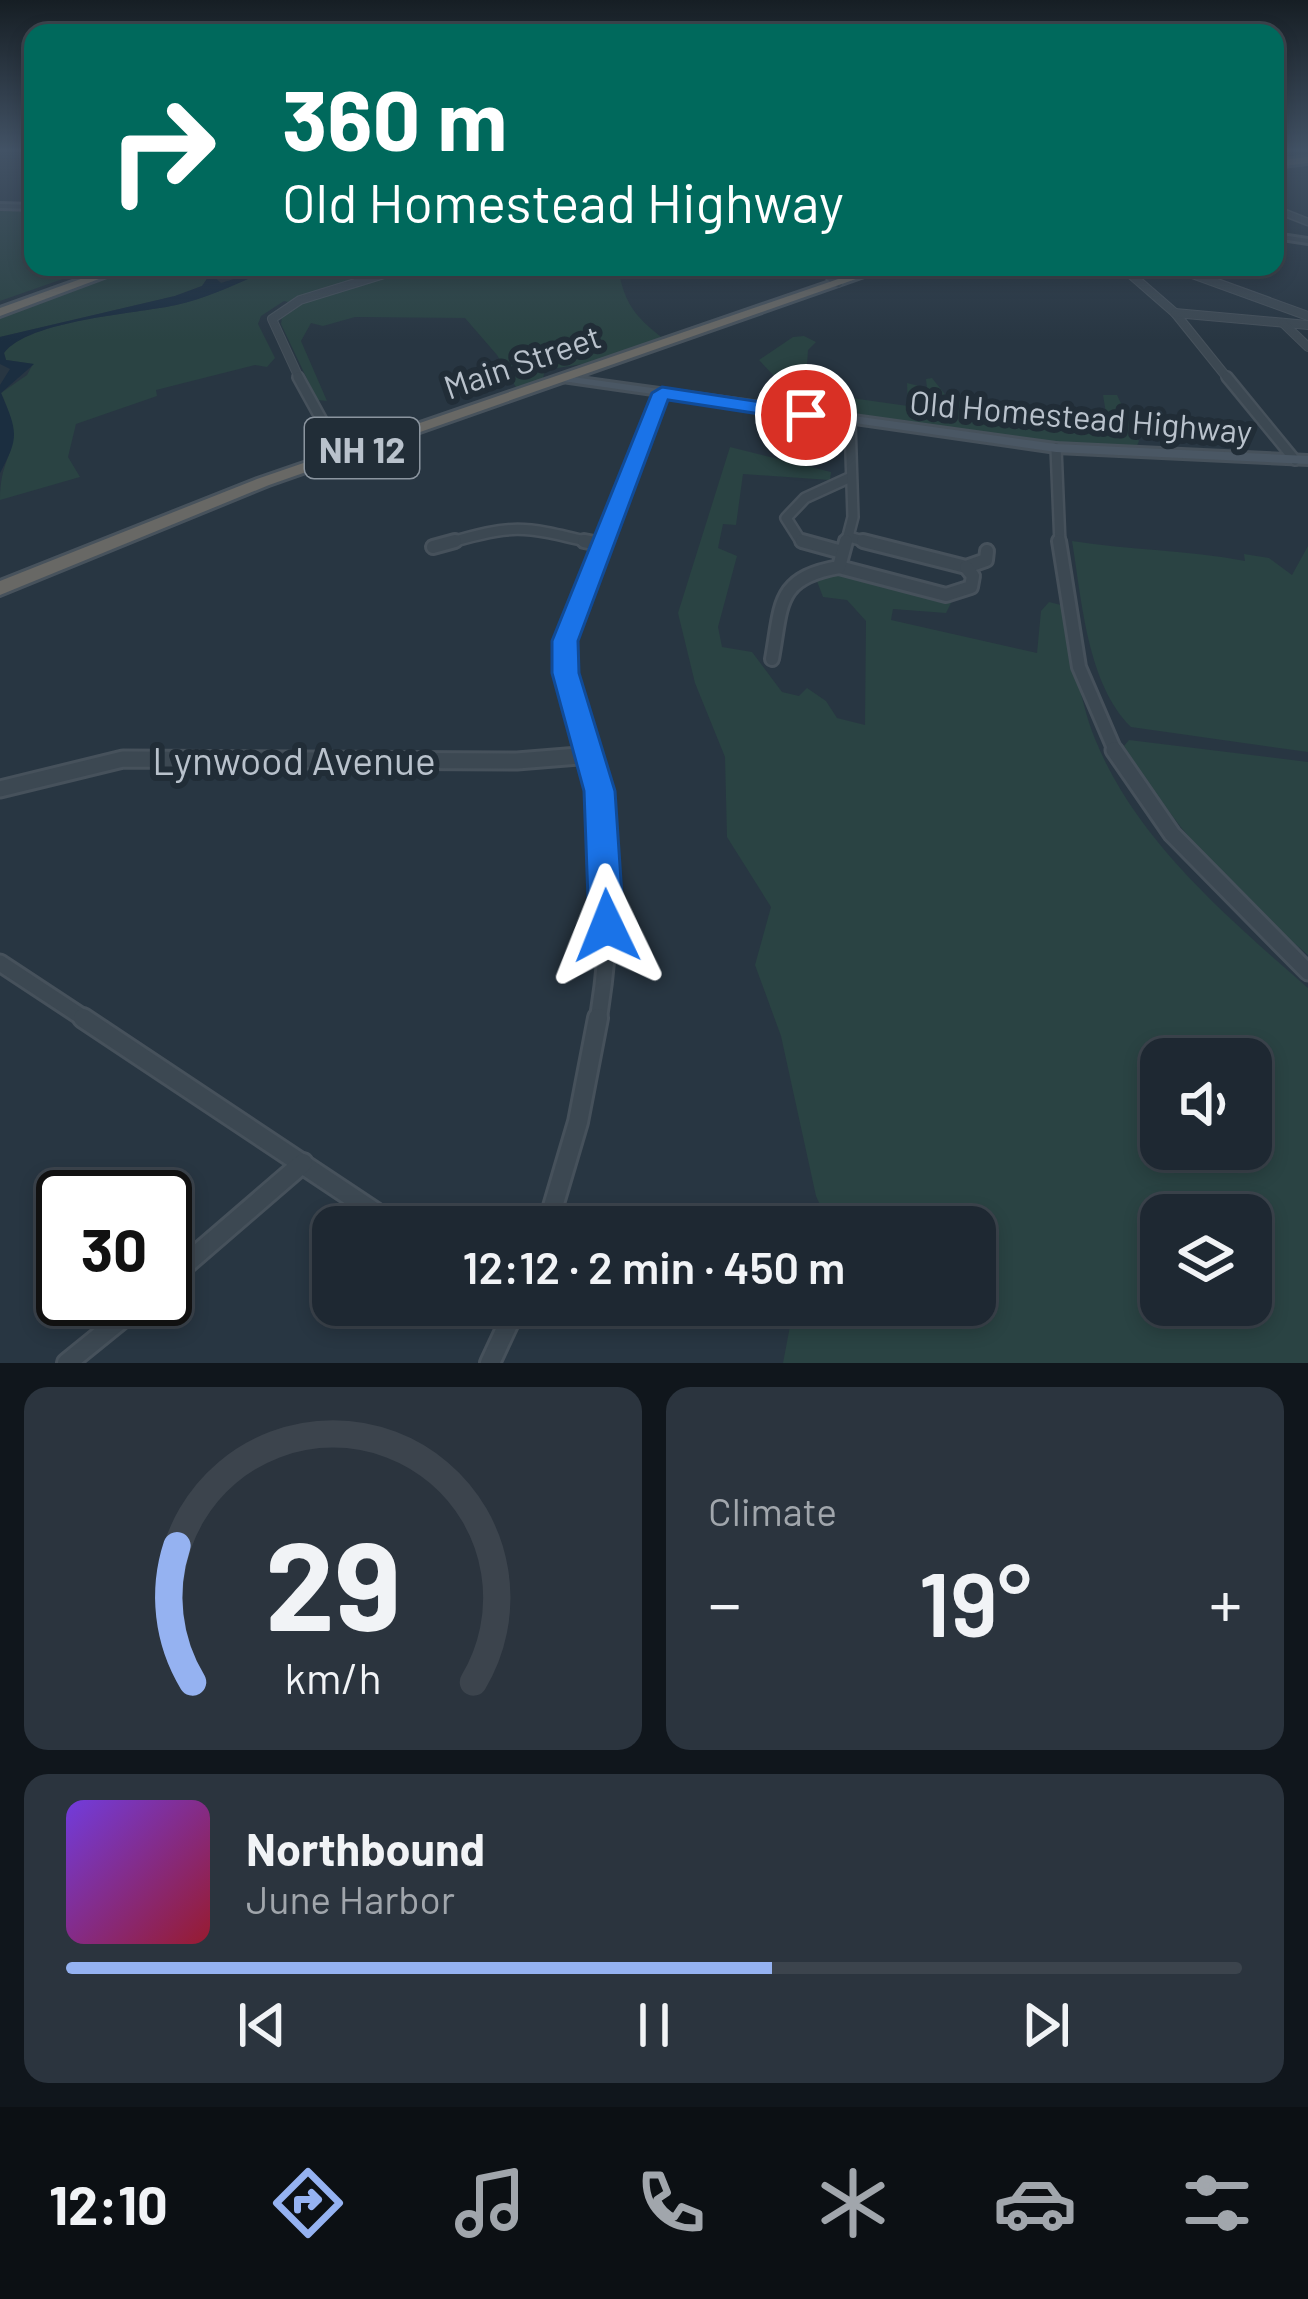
<!DOCTYPE html>
<meta charset="utf-8">
<style>
:root{--surface:#1e2832;--page:#2b343e;--text:#f1f3f6;--muted:#a1a6ac;--line:#3c444d;--accent:#95b2f1}
body{margin:0;font-family:Barlow,sans-serif;background:var(--page);color:var(--text);height:100vh;display:flex;flex-direction:column;font-size:45px;white-space:nowrap}
*{box-sizing:border-box;margin:0}
p{font-size:39px;color:var(--muted)}
.icon{flex:none;width:66px;height:66px;fill:none;stroke:currentColor;stroke-width:2;stroke-linecap:round;stroke-linejoin:round}
.map{position:relative;height:1363px;overflow:hidden}
.drawer{display:flex;flex-direction:column;gap:24px;padding:24px;background:#10161c;flex:1}
.drawer>*{flex:none}
.hud{position:absolute;left:24px;top:24px;width:1260px;height:252px;border-radius:24px;box-shadow:0 6px 18px #0003,0 0 0 3px var(--line);background:#00695c;color:#fff;overflow:hidden}
.controls{position:absolute;left:1140px;top:1038px;display:grid;gap:24px}
.controls a{display:grid;place-items:center;width:132px;height:132px;border-radius:24px;background:var(--surface);box-shadow:0 6px 18px #0003,0 0 0 3px var(--line);font-size:60px}
.speed{position:absolute;left:36px;top:1170px;display:flex;gap:24px;font-size:60px;font-weight:700;text-align:center}
.speed>*{display:grid;place-content:center;width:156px;height:156px;border-radius:50%;background:var(--surface);box-shadow:0 6px 18px #0003,0 0 0 3px var(--line);line-height:1}
.speed .limit{border:6px solid #111;border-radius:18px;background:#fff;color:#111}
.pin{position:absolute;display:grid;place-items:center;width:102px;height:102px;color:#fff;margin:-51px;border:6px solid #fff;border-radius:50%;box-shadow:0 3px 12px #0007}
.me{position:absolute;width:132px;margin:-66px;rotate:358deg;stroke-linejoin:round;filter:drop-shadow(0 0 9px #0008)}
.turn{display:flex;align-items:center;gap:42px;height:252px;padding:0 60px;font-size:54px}
.turn .icon{width:156px;height:156px;stroke-width:2.5}
.turn b{display:block;font-size:84px;line-height:102px}
.big{font-size:90px;font-weight:600;line-height:1.1}
.drawer .card{flex:1;display:flex;flex-direction:column;justify-content:center;gap:18px;min-width:0;padding:0 42px;border-radius:24px;background:var(--page)}
.drawer .dial{align-items:center;gap:0}
.dial svg{height:312px;overflow:visible;fill:none;stroke:var(--line);stroke-width:7;stroke-linecap:round;text-anchor:middle}
.dial text{fill:var(--text);stroke:none}
.song{display:flex;align-items:center;gap:36px}
.cover{width:144px;height:144px;border-radius:18px;background:linear-gradient(135deg,hsl(260 70% 55%),hsl(350 70% 35%))}
.played{height:12px;border-radius:6px;background:linear-gradient(90deg,var(--accent) 60%,var(--line) 60%)}
.keys{display:flex;justify-content:space-around;direction:ltr}
.heat{display:flex;justify-content:space-between;align-items:center;font-size:66px;direction:ltr}
.drawer .tiles{flex:1;display:grid;gap:24px;grid-template-columns:1fr 1fr}
.card:last-child{grid-column:span 2}
.trip{position:absolute;left:312px;top:1206px;width:684px;height:120px;border-radius:24px;background:var(--surface);box-shadow:0 6px 18px #0003,0 0 0 3px var(--line);font-weight:600;line-height:120px;text-align:center}
.menu{display:flex;height:192px;justify-content:space-around;align-items:center;background:#0c1014;color:var(--muted)}
.menu .icon{width:84px;height:84px}
.menu .active{color:var(--accent)}
.menu b{font-size:54px;color:var(--text)}
.map>svg:first-child{display:block}
.green{fill:#2a4343;fill-rule:evenodd}
.water{fill:#1b2e40}
.lines{fill:none;stroke-linecap:round;stroke-linejoin:round}
.stream{stroke:#1b2e40;stroke-width:3}
.minor-far5-casing{stroke:#46515b;stroke-width:9}
.minor-far4-casing{stroke:#46515b;stroke-width:10}
.minor-far3-casing{stroke:#46515b;stroke-width:14}
.minor-far2-casing{stroke:#46515b;stroke-width:18}
.minor-far1-casing{stroke:#46515b;stroke-width:21}
.minor-casing{stroke:#46515b;stroke-width:24}
.tertiary-casing{stroke:#46515b;stroke-width:6}
.secondary-casing{stroke:#46515b;stroke-width:6}
.trunk-casing{stroke:#47525c;stroke-width:6}
.minor-far5{stroke:#3c4852;stroke-width:6}
.minor-far4{stroke:#3c4852;stroke-width:8}
.minor-far3{stroke:#3c4852;stroke-width:9}
.minor-far2{stroke:#3c4852;stroke-width:12}
.minor-far1{stroke:#3c4852;stroke-width:15}
.minor{stroke:#3c4852;stroke-width:18}
.tertiary{fill:#3c4852;fill-rule:evenodd}
.secondary{fill:#4a5764;fill-rule:evenodd}
.trunk{fill:#686865;fill-rule:evenodd}
.route{fill:#1a73e8;stroke:#114b97;stroke-width:3}
.labels{text-anchor:middle;dominant-baseline:central;stroke-width:12;stroke-linejoin:round;paint-order:stroke}
.far-street-label{font-size:33px;fill:#b9c2cc;stroke:#212d37}
.shield{fill:#212d37;stroke:#8b959f;stroke-width:3}
.shield-label{font-size:36px;font-weight:bold;fill:#b9c2cc}
.street-label{font-size:39px;fill:#b9c2cc;stroke:#212d37}
</style>
<div class="map">
<svg width="1308" height="1363" viewBox="0 0 1308 1363">
<rect width="100%" height="100%" fill="#283642"/>
<g class="green">
<path d="M0,208L33,209V267H97L0,301Z"/>
<path d="M131,267H215L202,286L175,296L0,337V313Z"/>
<path d="M274,267H618C624,303 635,317 664,339L589,363L545,370L543,378L517,389L497,355L465,318L355,317L323,326L311,323L301,341L327,401L317,400L281,324L282,318L301,305L284,301L261,316L258,324L275,358L267,367L255,365L156,390L157,396L76,424L68,457L80,477L0,500C0,445 29,454 1,393L27,375L33,364L6,360L4,353C29,320 134,314 176,305C210,297 242,281 274,267Z"/>
<path d="M804,336L816,342L808,350L807,366L830,395L908,406L907,383L927,388L926,379L932,378L951,402L973,400L975,414L1108,425L1103,395H1117L1139,441L1136,448L1023,441L791,407L795,394L789,378L773,375L759,360L793,337Z"/>
<path d="M730,447L831,472L830,480L743,474L736,525L723,524L718,548L737,556L718,627L722,647L752,652L782,692L799,696L807,688L826,701L837,718L865,725L866,621L847,600L823,597L815,576L834,574L952,601L946,613L893,609L891,620L1037,653L1041,611L1049,602L1061,605C1074,650 1078,696 1095,739C1136,840 1227,917 1308,988V1363H783L791,1321L840,1325L871,1317L866,1305H975V1227H830L816,1196L781,1036L755,965L771,907L727,837L725,757L695,683L678,613ZM1161,1059H1251V1149H1161ZM1161,1215H1251V1305H1161Z"/>
<path d="M1072,541C1130,550 1187,550 1245,561L1244,554L1269,558L1292,575L1308,546V752L1131,727C1087,683 1082,601 1072,541Z"/>
<path d="M1129,740L1308,762V955C1236,896 1172,825 1124,746Z"/>
</g>
<path class="water" d="M215,267H223L215,278L221,283L273,267C242,282 210,297 176,305C135,314 29,320 4,353L6,360L34,364L1,393C17,431 20,436 0,473V385L10,369L0,364V337L175,296L202,286Z"/>
<g class="lines">
<g class="stream">
<path d="M1275,158L1283,160"/>
<path d="M1303,165L1308,167"/>
</g>
<g class="minor-far5-casing">
<path id="minor-far5" d="M1275,209L1308,222"/>
</g>
<g class="minor-far4-casing">
<g id="minor-far4">
<path d="M818,267L838,283"/>
<path d="M1173,267L1308,316"/>
<path d="M1128,272L1175,313L1229,380"/>
<path d="M1175,313L1308,325"/>
<path d="M1283,323L1308,347"/>
<path d="M300,380L272,319L300,300L407,267"/>
</g>
</g>
<g class="minor-far3-casing">
<g id="minor-far3">
<path d="M298,377L341,455"/>
<path d="M1227,377L1295,460"/>
<path d="M1056,448L1060,544"/>
<path d="M849,537L874,544"/>
<path d="M445,544C517,522 526,527 598,544"/>
<path d="M603,544L661,393"/>
<path d="M812,544L800,540L786,518L805,498L851,477"/>
<path d="M846,544L853,517L850,422"/>
</g>
</g>
<g class="minor-far2-casing">
<g id="minor-far2">
<path d="M584,541L604,545"/>
<path d="M802,541L842,552"/>
<path d="M863,541L966,567L986,560L987,551"/>
<path d="M1059,541L1079,667L1116,753"/>
<path d="M433,547L455,541"/>
<path d="M839,567L946,595L971,587L973,576L966,567"/>
<path d="M772,659C782,604 776,578 839,567L846,541"/>
<path d="M590,753L567,679L565,641L604,541"/>
</g>
</g>
<g class="minor-far1-casing">
<g id="minor-far1">
<path d="M589,750C616,835 612,934 598,1021"/>
<path d="M1114,750L1172,834L1308,972"/>
<path d="M0,789L123,759L517,761L591,755"/>
<path d="M0,963L88,1021"/>
</g>
</g>
<g class="minor-casing">
<g id="minor">
<path d="M83,1018L397,1227"/>
<path d="M547,1227L578,1122L598,1018"/>
<path d="M165,1282L303,1163"/>
<path d="M67,1363L146,1299"/>
<path d="M490,1363L517,1305"/>
</g>
</g>
<g class="tertiary-casing">
<g id="tertiary">
<path d="M0,204L33,205V209L0,208Z"/>
<path d="M1275,234L1308,239V243L1275,238Z"/>
</g>
</g>
<g class="secondary-casing">
<path id="secondary" d="M566,376L1056,444L1308,456V464L1056,452L562,381L561,379Z"/>
</g>
<g class="trunk-casing">
<g id="trunk">
<path d="M1308,157V163L1275,167V161Z"/>
<path d="M114,267H131L0,316V308Z"/>
<path d="M873,267H890L269,485L0,595V581L257,479Z"/>
</g>
</g>
<use href="#minor-far5" class="minor-far5"/>
<use href="#minor-far4" class="minor-far4"/>
<use href="#minor-far3" class="minor-far3"/>
<use href="#minor-far2" class="minor-far2"/>
<use href="#minor-far1" class="minor-far1"/>
<use href="#minor" class="minor"/>
<use href="#tertiary" class="tertiary"/>
<use href="#secondary" class="secondary"/>
<use href="#trunk" class="trunk"/>
</g>
<linearGradient id="sky" x2="0" y2="1"><stop stop-color="#161e24"/><stop offset="0.44" stop-color="#425265"/><stop offset="1" stop-color="#425265" stop-opacity="0"/></linearGradient>
<rect width="1308" height="341" fill="url(#sky)"/>
<path class="route" d="M662,387L806,409L815,415L806,421L668,400L578,641L579,673L615,791L624,926L619,938L607,943L595,938L589,926L584,791L552,673V641L652,393Z"/>
<g class="labels">
<g class="far-street-label">
<text transform="translate(522 361) rotate(-19)">Main Street</text>
<text transform="translate(1081 416) rotate(5)">Old Homestead Highway</text>
</g>
<rect class="shield" x="305" y="418" width="114" height="60" rx="9"/>
<g class="shield-label">
<text x="362" y="448">NH 12</text>
</g>
<g class="street-label">
<text x="294" y="759">Lynwood Avenue</text>
</g>
</g>
</svg>
<div class="controls">
<a><svg class="icon" aria-label="sound" viewBox="0 0 24 24"><path d="M4 9h4l5-4v14l-5-4H4zM17 9q2 3 0 6"/></svg></a>
<a><svg class="icon" aria-label="layers" viewBox="0 0 24 24"><path d="M12 4l9 5-9 5-9-5zM3 14l9 5 9-5"/></svg></a>
</div>
<div class="speed"><div class="limit">30</div></div>
<div class="pin" style="left:806px;top:415px;background:#d93025"><svg class="icon" aria-label="arrive" viewBox="0 0 24 24"><path d="M6 21V4h12l-3 4 3 4H6"/></svg></div>
<svg class="me" style="left:607px;top:926px" viewBox="-20 -20 40 40"><path d="M0-17L14 15 0 8-14 15z" fill="#1a73e8" stroke="#fff" stroke-width="4"/></svg>
<div class="trip">12:12 · 2 min · 450 m</div>
<div class="hud">
<div class="turn"><svg class="icon" aria-label="right" viewBox="0 0 24 24"><path d="M7 20v-9h11M14 6l5 5-5 5"/></svg><div><b>360 m</b>Old Homestead Highway</div></div>
</div>
</div>
<section class="drawer">
<div class="tiles">
<div class="card dial"><svg viewBox="0 0 100 80">
<path d="M14 69A42 42 0 1 1 86 69"/>
<path d="M14 69A42 42 0 0 1 10 34" stroke="#95b2f1"/>
<text x="50" y="56" font-size="32" font-weight="700">29</text>
<text x="50" y="72" font-size="11">km/h</text>
</svg></div>
<div class="card"><p>Climate</p>
<div class="heat"><a>−</a><b class="big">19°</b><a>+</a></div>
</div>
<div class="card">
<div class="song"><i class="cover"></i><div><b>Northbound</b><p>June Harbor</p></div></div>
<div class="played"></div>
<div class="keys"><svg class="icon" aria-label="previous" viewBox="0 0 24 24"><path d="M18 5L8 12l10 7zM5 5v14"/></svg><svg class="icon" aria-label="pause" viewBox="0 0 24 24"><path d="M8 5v14M16 5v14"/></svg><svg class="icon" aria-label="next" viewBox="0 0 24 24"><path d="M6 5l10 7-10 7zM19 5v14"/></svg></div>
</div>
</div>
</section>
<nav class="menu">
<b>12:10</b>
<svg class="icon active" aria-label="directions" viewBox="0 0 24 24"><path d="M12 3l9 9-9 9-9-9zM9 14v-3h6M13 9l2 2-2 2"/></svg>
<svg class="icon" aria-label="music" viewBox="0 0 24 24"><path d="M9 18V5l10-2v13"/><circle cx="6" cy="18" r="3"/><circle cx="16" cy="16" r="3"/></svg>
<svg class="icon" aria-label="phone" viewBox="0 0 24 24"><path d="M5 4h4l2 5-3 2q2 4 5 5l2-3 5 2v4C11 20 4 13 5 4z"/></svg>
<svg class="icon" aria-label="climate" viewBox="0 0 24 24"><path d="M12 3v18M4 7l16 10M4 17L20 7"/></svg>
<svg class="icon" aria-label="car" viewBox="0 0 24 24"><path d="M5 17H2v-5l4-1 3-4h7l3 4 3 1v5h-3M9 17h6M6 11h13"/><circle cx="7" cy="17" r="2"/><circle cx="17" cy="17" r="2"/></svg>
<svg class="icon" aria-label="filters" viewBox="0 0 24 24"><path d="M4 7h16M4 17h16"/><circle cx="9" cy="7" r="2"/><circle cx="15" cy="17" r="2"/></svg>
</nav>
